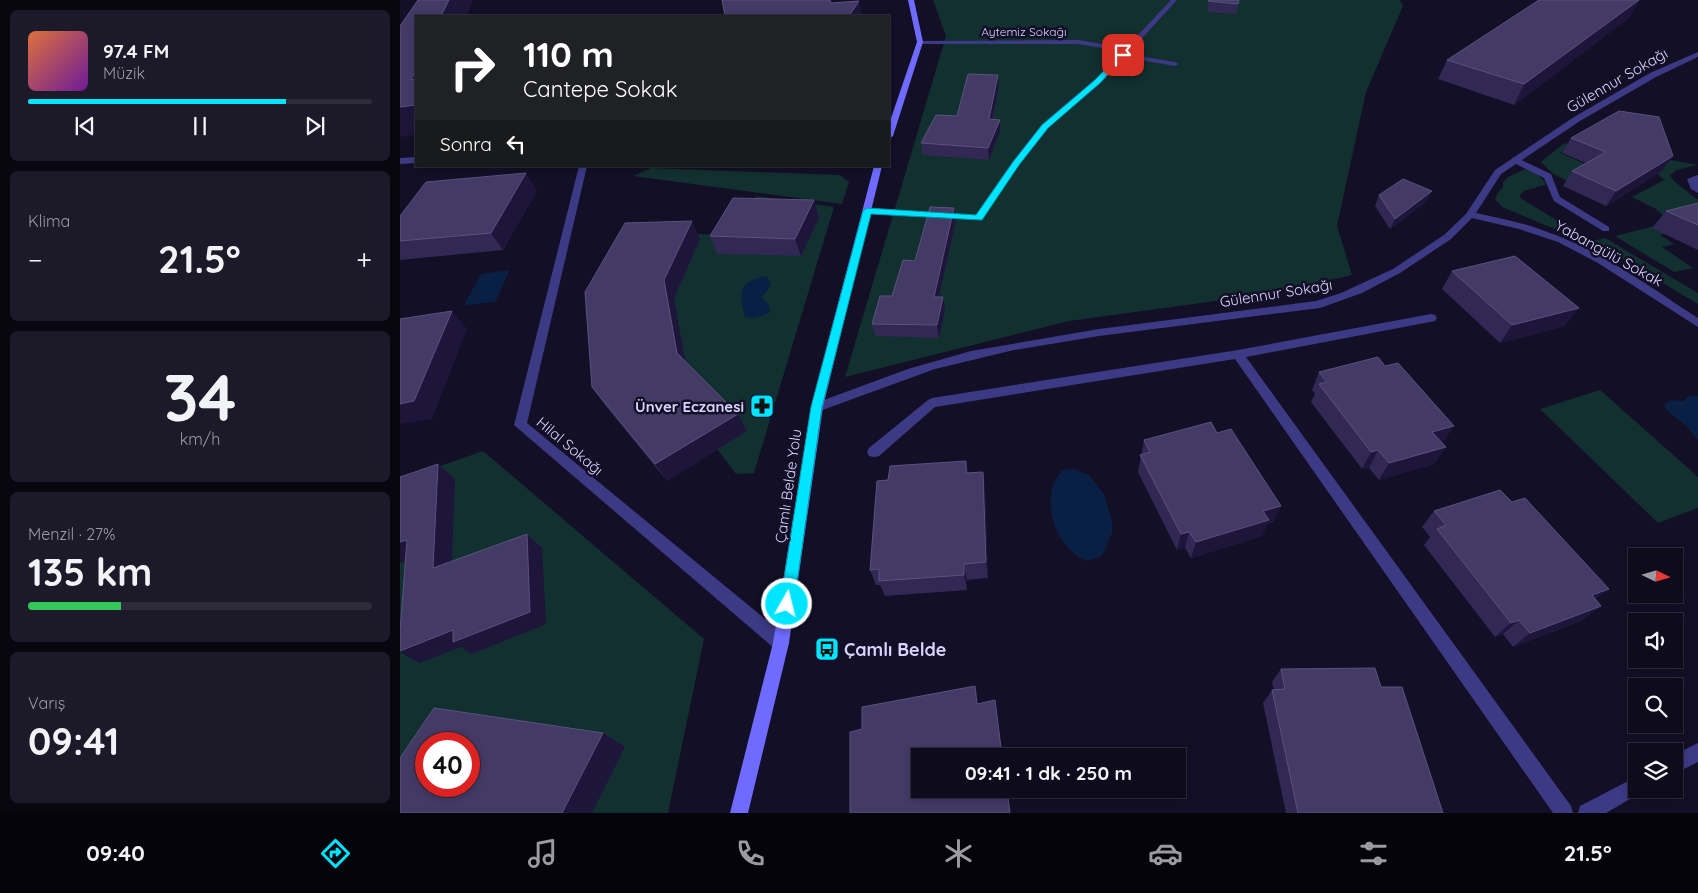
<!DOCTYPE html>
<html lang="tr">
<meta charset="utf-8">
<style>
:root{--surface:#0e0b1c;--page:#1c1929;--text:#f1f3f6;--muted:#9b9ba3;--line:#2e2b3b;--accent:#00e5ff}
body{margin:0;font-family:Quicksand,sans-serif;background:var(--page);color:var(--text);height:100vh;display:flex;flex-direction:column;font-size:19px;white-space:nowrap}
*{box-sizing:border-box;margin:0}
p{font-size:16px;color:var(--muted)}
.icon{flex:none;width:28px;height:28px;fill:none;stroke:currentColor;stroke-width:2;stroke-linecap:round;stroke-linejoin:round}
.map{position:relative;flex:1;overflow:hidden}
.side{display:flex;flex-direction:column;gap:10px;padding:10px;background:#08060f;width:400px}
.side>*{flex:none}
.guide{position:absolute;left:15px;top:15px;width:475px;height:152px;border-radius:0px;box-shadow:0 2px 8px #0003,0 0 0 1px var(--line);background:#202124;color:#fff;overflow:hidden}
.needle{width:32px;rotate:95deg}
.controls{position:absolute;left:1228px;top:548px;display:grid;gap:10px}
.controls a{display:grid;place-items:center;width:55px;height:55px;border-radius:0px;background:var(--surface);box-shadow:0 2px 8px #0003,0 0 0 1px var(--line);font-size:25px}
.speed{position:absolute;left:15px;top:732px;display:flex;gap:10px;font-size:25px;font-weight:700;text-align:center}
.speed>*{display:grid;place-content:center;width:65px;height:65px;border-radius:50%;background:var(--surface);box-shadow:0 2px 8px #0003,0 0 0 1px var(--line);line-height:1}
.speed .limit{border:8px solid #d22;background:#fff;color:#111}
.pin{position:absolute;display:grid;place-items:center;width:42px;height:42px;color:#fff;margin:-21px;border-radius:10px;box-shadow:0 2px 8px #0006}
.me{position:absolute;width:55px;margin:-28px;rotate:8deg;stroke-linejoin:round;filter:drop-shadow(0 0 4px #0008)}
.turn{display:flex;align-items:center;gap:18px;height:105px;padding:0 25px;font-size:22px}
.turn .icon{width:65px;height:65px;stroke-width:2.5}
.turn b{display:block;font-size:35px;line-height:42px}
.then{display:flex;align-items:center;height:48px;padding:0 25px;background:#0003;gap:10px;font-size:19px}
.big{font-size:38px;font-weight:700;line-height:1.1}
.side .card{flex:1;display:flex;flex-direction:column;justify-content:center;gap:8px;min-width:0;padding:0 18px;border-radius:8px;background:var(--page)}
.side .dial{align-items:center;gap:0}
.dial b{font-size:65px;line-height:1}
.song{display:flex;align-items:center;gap:15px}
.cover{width:60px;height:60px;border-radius:8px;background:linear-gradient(135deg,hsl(20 70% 55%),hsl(280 70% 35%))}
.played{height:5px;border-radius:2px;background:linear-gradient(90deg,var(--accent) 75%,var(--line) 75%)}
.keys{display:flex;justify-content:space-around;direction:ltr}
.heat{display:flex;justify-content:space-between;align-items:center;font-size:28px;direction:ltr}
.charge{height:8px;border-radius:4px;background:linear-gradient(90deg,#34c759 27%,var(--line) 0)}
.trip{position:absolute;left:511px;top:748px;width:275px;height:50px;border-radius:0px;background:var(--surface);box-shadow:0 2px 8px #0003,0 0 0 1px var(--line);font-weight:700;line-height:50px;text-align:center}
.menu{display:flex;height:80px;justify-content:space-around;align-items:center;background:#06040b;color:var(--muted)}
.menu .icon{width:35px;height:35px}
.menu .selected{color:var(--accent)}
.menu b{font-size:22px;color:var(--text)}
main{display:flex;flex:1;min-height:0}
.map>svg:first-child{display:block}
.green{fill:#12302f;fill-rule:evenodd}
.water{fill:#0a1f44}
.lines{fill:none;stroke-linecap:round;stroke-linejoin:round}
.lane{fill:#3d3a85;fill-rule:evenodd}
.street{fill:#3d3a85;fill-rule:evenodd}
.secondary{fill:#6f6bff;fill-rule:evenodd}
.wall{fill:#312854}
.shaded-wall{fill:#1d163a}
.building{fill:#433a66;stroke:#5a527e;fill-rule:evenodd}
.route{fill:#00e5ff;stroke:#0095a6}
.labels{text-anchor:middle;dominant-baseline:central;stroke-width:5;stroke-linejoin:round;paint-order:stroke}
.far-street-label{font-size:12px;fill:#d9d4ff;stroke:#130f26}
.street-label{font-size:15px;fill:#d9d4ff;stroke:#130f26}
.poi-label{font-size:15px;font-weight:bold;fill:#d9d4ff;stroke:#130f26;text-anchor:end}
.near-poi-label{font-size:18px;font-weight:bold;fill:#d9d4ff;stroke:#130f26;text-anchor:start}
</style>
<main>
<section class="side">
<div class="card">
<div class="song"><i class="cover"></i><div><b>97.4 FM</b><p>Müzik</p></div></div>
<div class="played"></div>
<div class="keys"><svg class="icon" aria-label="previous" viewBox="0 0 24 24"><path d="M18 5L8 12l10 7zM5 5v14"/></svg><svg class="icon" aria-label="pause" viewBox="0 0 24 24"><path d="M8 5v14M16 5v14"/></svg><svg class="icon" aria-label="next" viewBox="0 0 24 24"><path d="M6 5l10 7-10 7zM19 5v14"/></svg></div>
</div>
<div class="card"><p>Klima</p>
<div class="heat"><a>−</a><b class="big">21.5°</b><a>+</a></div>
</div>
<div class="card dial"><b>34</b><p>km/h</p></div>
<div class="card"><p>Menzil · 27%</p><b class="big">135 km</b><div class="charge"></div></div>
<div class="card"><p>Varış</p><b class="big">09:41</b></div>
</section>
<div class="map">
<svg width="1298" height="813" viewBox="0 0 1298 813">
<rect width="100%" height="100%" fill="#130f26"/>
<g class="green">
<path d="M533,0H1000L1003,6L966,92L937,226L952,275L867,294L669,321L445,377L546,36Z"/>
<path d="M1176,142L1297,165L1277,170L1270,175L1274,181L1298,200V225L1260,235L1274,244L1262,247L1293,268L1274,272L1215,236L1270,222L1256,209L1232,197L1264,180L1254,170L1172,146L1160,153L1193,167L1168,181L1153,174L1141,162L1163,144Z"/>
<path d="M251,168L440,175L449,182L442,204L233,176Z"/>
<path d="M1125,169L1134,171L1145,182V185L1124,191L1120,195V198L1175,231L1176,235L1162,232L1102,207L1095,199L1099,191L1103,188V182L1108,177Z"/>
<path d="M356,196L434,207L354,473L336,474L269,385L264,290L292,234L332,235Z"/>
<path d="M1205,238L1298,293V304L1192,241Z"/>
<path d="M1200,390L1298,477V508L1258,523L1140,409Z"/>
<path d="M83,451L304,639L268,813H0V480ZM26,744H69V786H26Z"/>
</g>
<g class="water">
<path d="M110,270L95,302L64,305L81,274Z"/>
<path d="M367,276L371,285L362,298L368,303L371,312L355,318L345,317C339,292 338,281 367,276Z"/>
<path d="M1288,396H1298V440L1286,426L1269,412L1264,406L1270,400L1284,401Z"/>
<path d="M674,469L689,475L704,494L712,520V533L702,556L687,561C660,550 646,517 652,488C654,482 659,475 662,470Z"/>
</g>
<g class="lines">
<g class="lane">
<path d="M720,53L775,62L779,64L775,66L723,57L719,55Z"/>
<path d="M1115,157L1151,174L1160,197L1209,227V231H1203L1154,201L1144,178L1112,162V158Z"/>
<path d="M1298,175V193L1291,189L1287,179Z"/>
<path d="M1031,314L1035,315L1037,318L1035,321L846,357L1171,806L1173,813H1153L835,359L535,407L479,456L474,457L469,456L467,452L469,448L528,400L532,398L838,350Z"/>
<path d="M1298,743V762L1274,774V755Z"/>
<path d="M1236,777V789H1244L1242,792L1206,813H1178L1180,806Z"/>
</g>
<g class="street">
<path d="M771,0H777L701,83L648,128L618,165L582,220L467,214L462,211L467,208L576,215L612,162L642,124L695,79L722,51L678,44H520L518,43V41L678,40L726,48Z"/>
<path d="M1298,52V57L1256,77L1180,121L1101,174L1076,213C1098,218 1121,222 1142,230C1199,249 1248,286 1298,318V327L1198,263L1158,242L1119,229L1072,218L1051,239L1000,273L962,293L920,308L699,336L614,350L535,369L417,412L413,410L411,407L413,404L508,369L571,351L699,329L916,301L941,293L993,269L1044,235L1066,214L1095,170L1174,117L1250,73Z"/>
<path d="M16,157V163L0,164V158Z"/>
<path d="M179,166H187L127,423L387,637L389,643L387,649L381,651L375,649L114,425Z"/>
</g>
<g class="secondary">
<path d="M508,0H514L523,42L493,136L489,139V124L517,42Z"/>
<path d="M474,166H482L423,407L389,643L348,813H330L373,643L411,407Z"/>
</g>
</g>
<g class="wall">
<path d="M809,0H839L836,14L807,12Z"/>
<path d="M1230,17L1114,105L1038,79L1047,60Z"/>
<path d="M599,86L593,119L600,120V131L589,160L523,155L521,143Z"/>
<path d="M1171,138L1262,171L1206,206L1163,186L1172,171L1186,163L1162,153Z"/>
<path d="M137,191L103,250L0,260V216Z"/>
<path d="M979,195L1027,201L990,229L975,206Z"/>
<path d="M414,200L419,218L401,256L317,254L310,236Z"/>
<path d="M1298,203V250L1252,228L1266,211Z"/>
<path d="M556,220L539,297L545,310L539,338L475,336L472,324L492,296L515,261Z"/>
<path d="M300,239L274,298L285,361L338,414L347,431L267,481L205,405L192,387Z"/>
<path d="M1052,271L1165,326L1100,343L1042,289Z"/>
<path d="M919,372L1042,443L1046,447L1034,464L979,480L969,468L962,469L911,402L915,394L912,390Z"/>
<path d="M817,433L881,506L873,522L867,524L862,536L791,558L785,548L777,550L738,472L744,440Z"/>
<path d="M566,461L568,473L583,472L585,489L588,578L567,580V590L485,596L480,585H476L470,570L488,480Z"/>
<path d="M1112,502L1209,589L1195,599L1201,606L1181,621L1113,647L1103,634L1095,637L1024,545L1030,537L1022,527L1034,511Z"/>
<path d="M881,669L1043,813H886L863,703L872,690H874L872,682Z"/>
</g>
<g class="shaded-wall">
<path d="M49,0H73L67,16H41Z"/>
<path d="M1239,0H1240L1230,17L1114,105L1124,84Z"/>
<path d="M459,1L462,15V16H449Z"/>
<path d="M16,69V88L11,80Z"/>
<path d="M598,75L599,86L590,131L589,119Z"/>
<path d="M16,105V135L0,137V107Z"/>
<path d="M600,120V131L589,160L588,148Z"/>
<path d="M1273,156L1262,171L1206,206L1216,191Z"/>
<path d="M126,173L137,191L103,250L91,233Z"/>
<path d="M1032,191L1027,201L990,229L995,219Z"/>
<path d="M414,200L419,218L401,256L395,239Z"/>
<path d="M554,208L556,220L536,310L534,297Z"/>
<path d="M292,221L300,239L274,298L287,370L277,353L264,280Z"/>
<path d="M543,297L545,310L539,338L537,325Z"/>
<path d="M1179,308L1165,326L1100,343L1112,325Z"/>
<path d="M52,311L67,329L32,419L0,424V404Z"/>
<path d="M338,414L347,431L267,481L255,464Z"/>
<path d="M1054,426L1042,444L1032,432Z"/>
<path d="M1046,447L1034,464L979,480L989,463Z"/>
<path d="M978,450L969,468L962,469L971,452Z"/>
<path d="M38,464L55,479L51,582L33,568Z"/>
<path d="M583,472L585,489L588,578L586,562Z"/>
<path d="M881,506L873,522L867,524L862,536L791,558L796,542L863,511Z"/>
<path d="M789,532L785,548L777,550L781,534Z"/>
<path d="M127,534L142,548L146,624L72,654L61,647L19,663L0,652V651L53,630Z"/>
<path d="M7,540L26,553L0,563V542Z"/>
<path d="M564,564L567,580V590L564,575Z"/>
<path d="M1209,589L1190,604L1192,595Z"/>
<path d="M1201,606L1181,621L1113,647L1130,633Z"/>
<path d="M1119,620L1103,634L1095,637L1111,623Z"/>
<path d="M575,686L578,699L580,716L577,704Z"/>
<path d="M203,733L225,747L192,813H162Z"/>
</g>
<g class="building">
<path d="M18,0H49L41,16H16V69L11,80L16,79V105L0,107V26Z"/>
<path d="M322,0H430L431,3L459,1L449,16H325Z"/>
<path d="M809,0H839L838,4L808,1Z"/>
<path d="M1139,0H1239L1124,84L1047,60Z"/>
<path d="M568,74L598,75L589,119L600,120L588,148L521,143L536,115L557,116Z"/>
<path d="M1219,111L1259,117L1273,156L1216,191L1172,171L1206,152L1171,138Z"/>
<path d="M126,173L91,233L0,241V216L26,182Z"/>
<path d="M1003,179L1032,191L995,219L979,195Z"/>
<path d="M333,198L414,200L395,239L310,236Z"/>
<path d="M1298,203V225L1266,211Z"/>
<path d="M530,207L554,208L534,297H543L537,325L472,324L480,296H492L503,260L515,261Z"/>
<path d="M292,221L264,280L277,353L338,414L255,464L192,387L185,292L225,223Z"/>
<path d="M1115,256L1179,308L1112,325L1052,271Z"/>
<path d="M52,311L14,401L0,404V319Z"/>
<path d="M978,357L985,366L998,363L1054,426L1032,432L1046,447L989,463L978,450L971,452L919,384L927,382L919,372Z"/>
<path d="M811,422L817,433L831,429L881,506L863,511L869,520L796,542L789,532L781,534L740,455L750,452L744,440Z"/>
<path d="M566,461V473L583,472L586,562L564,564V575L479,581V569L470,570L477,481L488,480L490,466Z"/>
<path d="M38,464L33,568L127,534L130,612L53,642V630L0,651V631L7,540L0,542V477Z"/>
<path d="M1100,490L1112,502L1125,498L1209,589L1192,595L1201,606L1130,633L1119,620L1111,623L1037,529L1046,525L1034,511Z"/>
<path d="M975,668L981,687H1002L1043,813H898L872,690L885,689L881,669Z"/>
<path d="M575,686L577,704L595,700L602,756H520V789H607L610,813H450V732L462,729V707Z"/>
<path d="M34,708L203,733L162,813H0V758ZM26,744H69V786H26Z"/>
</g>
<path class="route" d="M720,54L726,55L700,83L648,128L619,165L582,220L471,214L422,407L394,604L392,608L387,610L382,608L380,604L411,407L463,211L467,208L576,215L613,162L642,125L695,80Z"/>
<defs>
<g id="pharmacy-square" transform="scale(1.25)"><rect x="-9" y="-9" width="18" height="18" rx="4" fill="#00e5ff" stroke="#130f26"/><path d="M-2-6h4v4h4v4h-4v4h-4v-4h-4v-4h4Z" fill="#111"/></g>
<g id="bus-square" transform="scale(1.25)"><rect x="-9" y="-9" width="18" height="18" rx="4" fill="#00e5ff" stroke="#130f26"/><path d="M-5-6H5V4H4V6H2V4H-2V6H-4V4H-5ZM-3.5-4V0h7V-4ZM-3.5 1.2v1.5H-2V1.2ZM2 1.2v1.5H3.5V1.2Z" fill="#111"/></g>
</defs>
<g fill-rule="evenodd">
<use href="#pharmacy-square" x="362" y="406"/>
<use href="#bus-square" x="427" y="649"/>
</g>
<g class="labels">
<g class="far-street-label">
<text x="624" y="31">Aytemiz Sokağı</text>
</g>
<g class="street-label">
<text transform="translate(1217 80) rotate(-30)">Gülennur Sokağı</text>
<text transform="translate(1209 253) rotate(29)">Yabangülü Sokak</text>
<text transform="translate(876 293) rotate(-9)">Gülennur Sokağı</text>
<text transform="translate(170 446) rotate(40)">Hilal Sokağı</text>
<text transform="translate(388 486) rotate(-82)">Çamlı Belde Yolu</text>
</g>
<g class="poi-label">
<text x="344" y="406">Ünver Eczanesi</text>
</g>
<g class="near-poi-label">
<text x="444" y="649">Çamlı Belde</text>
</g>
</g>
</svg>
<div class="controls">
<a><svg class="needle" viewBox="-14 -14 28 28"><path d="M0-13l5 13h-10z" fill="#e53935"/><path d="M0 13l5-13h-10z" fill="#9b9ba3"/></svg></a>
<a><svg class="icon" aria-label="sound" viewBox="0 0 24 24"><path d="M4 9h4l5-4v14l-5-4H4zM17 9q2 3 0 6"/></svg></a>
<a><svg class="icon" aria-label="search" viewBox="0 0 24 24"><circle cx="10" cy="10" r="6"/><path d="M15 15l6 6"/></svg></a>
<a><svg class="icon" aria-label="layers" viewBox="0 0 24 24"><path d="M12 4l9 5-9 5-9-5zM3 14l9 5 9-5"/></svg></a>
</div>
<div class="speed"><div class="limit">40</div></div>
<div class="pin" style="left:723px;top:55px;background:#d93025"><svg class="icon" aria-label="arrive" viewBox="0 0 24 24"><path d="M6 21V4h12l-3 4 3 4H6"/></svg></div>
<svg class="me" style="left:387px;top:604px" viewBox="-20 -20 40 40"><circle r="17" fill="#00e5ff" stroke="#fff" stroke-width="3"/><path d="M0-11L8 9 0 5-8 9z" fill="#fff"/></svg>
<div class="trip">09:41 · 1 dk · 250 m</div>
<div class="guide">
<div class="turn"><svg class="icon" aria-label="right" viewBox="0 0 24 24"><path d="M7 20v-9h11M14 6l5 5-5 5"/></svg><div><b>110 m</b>Cantepe Sokak</div></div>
<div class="then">Sonra<svg class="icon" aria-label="left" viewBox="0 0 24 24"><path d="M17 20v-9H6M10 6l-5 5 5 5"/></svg></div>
</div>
</div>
</main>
<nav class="menu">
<b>09:40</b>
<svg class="icon selected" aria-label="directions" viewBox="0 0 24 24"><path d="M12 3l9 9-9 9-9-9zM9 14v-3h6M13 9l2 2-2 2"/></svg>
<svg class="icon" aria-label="music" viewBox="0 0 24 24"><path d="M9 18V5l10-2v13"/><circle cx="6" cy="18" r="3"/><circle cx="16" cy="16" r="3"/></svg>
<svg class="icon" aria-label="phone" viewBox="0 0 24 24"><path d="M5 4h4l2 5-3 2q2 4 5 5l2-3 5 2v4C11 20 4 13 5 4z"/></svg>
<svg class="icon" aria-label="climate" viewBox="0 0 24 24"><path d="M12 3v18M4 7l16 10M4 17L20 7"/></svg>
<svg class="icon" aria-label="car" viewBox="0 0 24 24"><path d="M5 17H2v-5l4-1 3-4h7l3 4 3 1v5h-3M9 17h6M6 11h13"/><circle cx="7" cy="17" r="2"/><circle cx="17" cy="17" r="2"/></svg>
<svg class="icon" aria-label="filters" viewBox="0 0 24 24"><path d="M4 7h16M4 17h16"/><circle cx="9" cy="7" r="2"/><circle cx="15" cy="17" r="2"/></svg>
<b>21.5°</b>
</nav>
